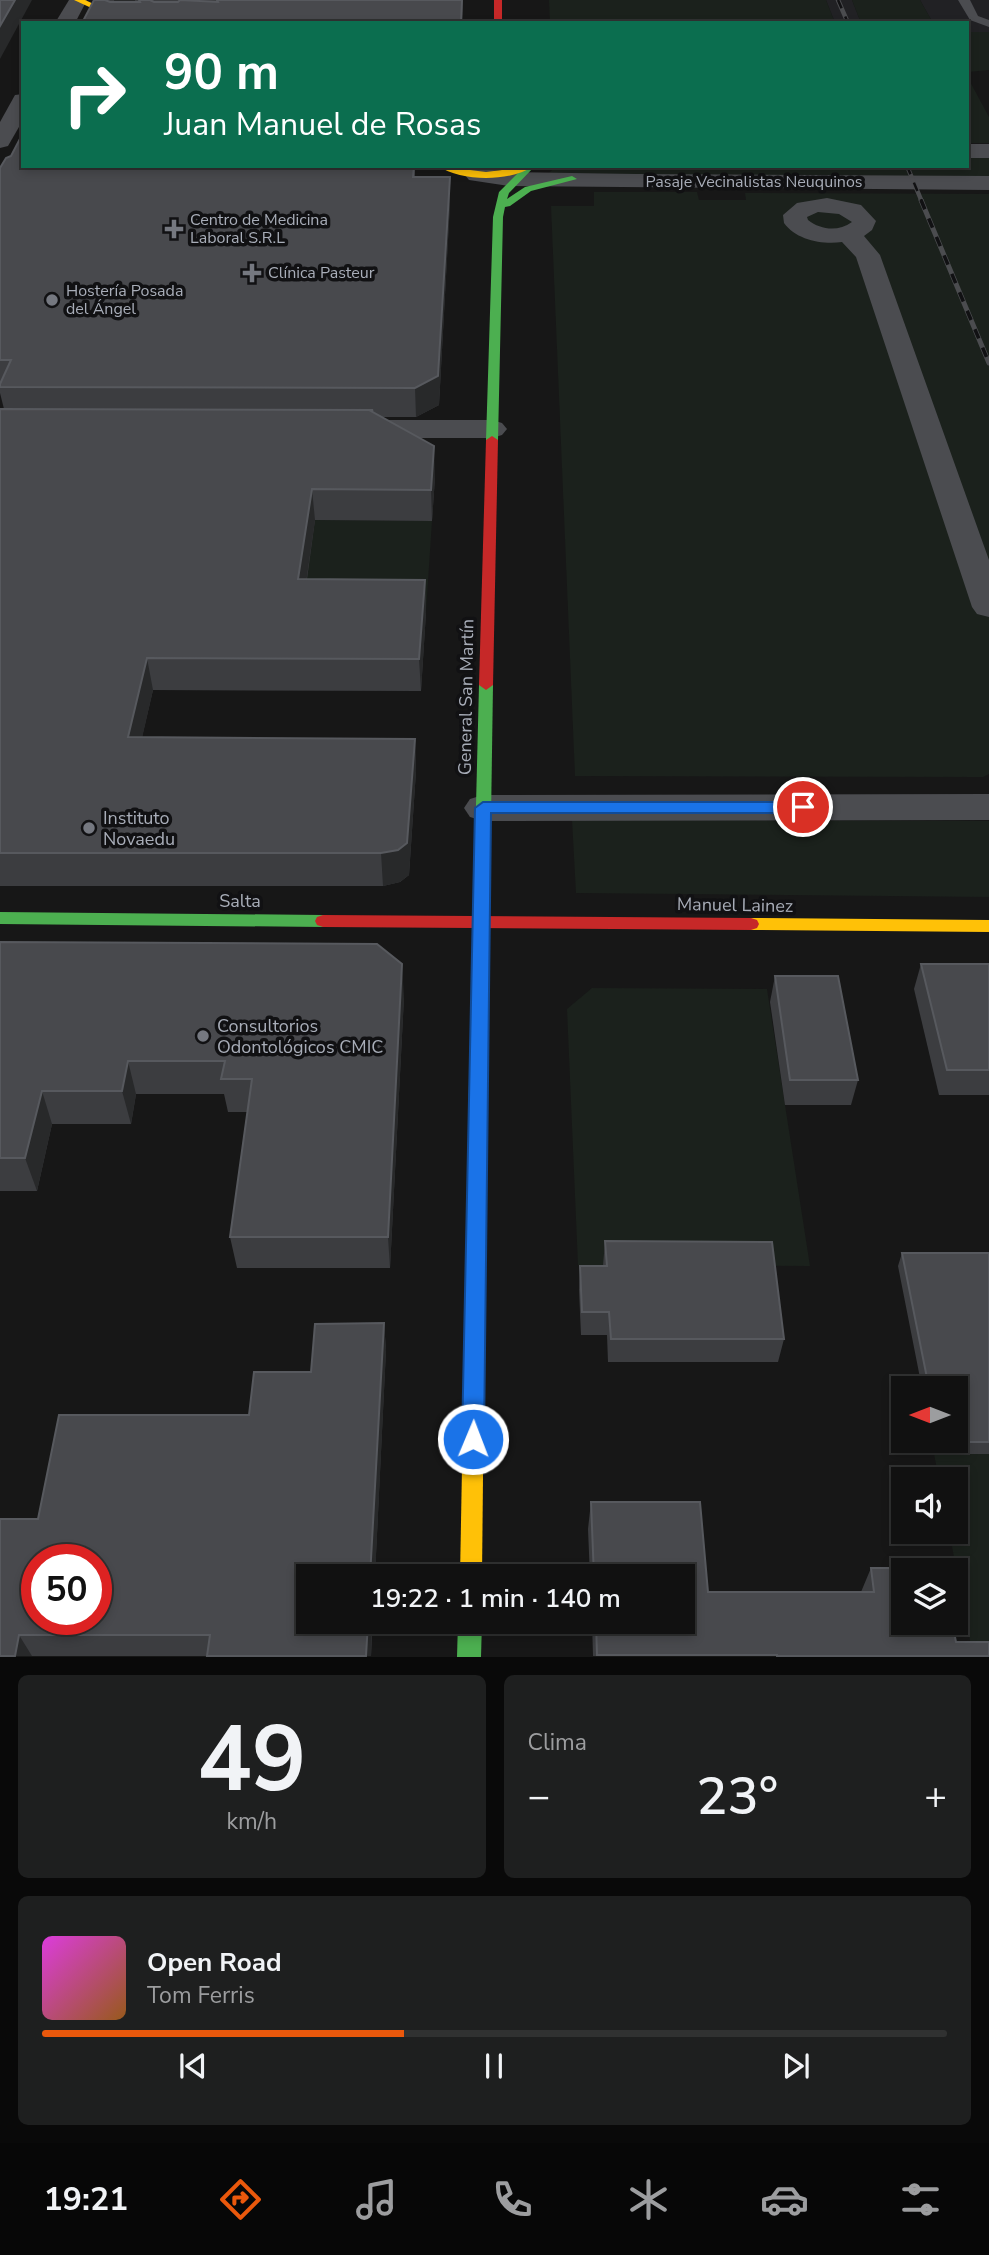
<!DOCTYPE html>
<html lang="es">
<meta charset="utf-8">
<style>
:root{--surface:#111;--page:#1e1f1f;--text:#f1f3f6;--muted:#9c9d9f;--line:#303131;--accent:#ea580c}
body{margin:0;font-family:"Nunito Sans",sans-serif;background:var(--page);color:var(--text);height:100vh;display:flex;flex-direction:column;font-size:26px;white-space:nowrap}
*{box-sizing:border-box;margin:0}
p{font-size:23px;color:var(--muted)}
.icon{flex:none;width:38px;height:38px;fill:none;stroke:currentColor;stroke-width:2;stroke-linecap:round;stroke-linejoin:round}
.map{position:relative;height:1657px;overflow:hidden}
.drawer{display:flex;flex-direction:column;gap:18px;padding:18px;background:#090909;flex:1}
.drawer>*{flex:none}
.hud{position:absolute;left:21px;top:21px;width:948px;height:147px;border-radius:0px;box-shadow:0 4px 10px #0003,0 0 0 2px var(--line);background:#0b6e4f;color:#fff;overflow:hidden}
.needle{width:46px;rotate:270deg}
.tools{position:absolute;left:891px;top:1376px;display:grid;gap:14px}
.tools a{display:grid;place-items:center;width:77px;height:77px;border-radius:0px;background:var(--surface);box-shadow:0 4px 10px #0003,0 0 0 2px var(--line);font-size:35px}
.speed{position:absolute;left:21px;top:1544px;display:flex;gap:14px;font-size:35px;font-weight:700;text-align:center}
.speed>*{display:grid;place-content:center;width:91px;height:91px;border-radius:50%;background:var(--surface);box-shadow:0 4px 10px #0003,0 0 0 2px var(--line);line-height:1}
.speed .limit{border:10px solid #d22;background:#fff;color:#111}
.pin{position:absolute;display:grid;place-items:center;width:60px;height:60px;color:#fff;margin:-30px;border:4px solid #fff;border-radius:50%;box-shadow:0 2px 7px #0007}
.me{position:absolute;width:77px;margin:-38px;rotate:1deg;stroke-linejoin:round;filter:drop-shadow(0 0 5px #0008)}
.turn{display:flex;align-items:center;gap:24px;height:147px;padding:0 28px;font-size:32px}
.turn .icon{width:91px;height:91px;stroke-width:2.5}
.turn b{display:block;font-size:49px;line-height:60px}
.big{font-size:52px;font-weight:600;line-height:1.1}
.drawer .widget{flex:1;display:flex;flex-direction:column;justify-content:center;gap:10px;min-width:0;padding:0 24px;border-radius:10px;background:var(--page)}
.drawer .dial{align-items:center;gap:0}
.dial b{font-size:91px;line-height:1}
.song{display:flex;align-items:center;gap:21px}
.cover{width:84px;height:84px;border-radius:10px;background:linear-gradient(135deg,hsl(300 70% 55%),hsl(30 70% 35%))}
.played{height:7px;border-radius:4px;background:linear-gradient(90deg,var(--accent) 40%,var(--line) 40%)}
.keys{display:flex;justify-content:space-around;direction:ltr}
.heat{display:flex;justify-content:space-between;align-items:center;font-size:38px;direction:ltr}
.drawer .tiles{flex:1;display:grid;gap:18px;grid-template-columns:1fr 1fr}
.widget:last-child{grid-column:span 2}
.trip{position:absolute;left:296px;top:1564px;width:399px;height:70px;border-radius:0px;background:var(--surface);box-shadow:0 4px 10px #0003,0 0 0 2px var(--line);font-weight:600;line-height:70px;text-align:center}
.menu{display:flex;height:112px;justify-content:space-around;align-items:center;background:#070707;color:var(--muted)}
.menu .icon{width:49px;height:49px}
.menu .current{color:var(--accent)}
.menu b{font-size:32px;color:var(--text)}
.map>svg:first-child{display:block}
.built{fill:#212124}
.green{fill:#1b211c}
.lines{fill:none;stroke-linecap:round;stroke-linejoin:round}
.lane{fill:#4b4c50;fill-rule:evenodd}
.street{fill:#4b4c50;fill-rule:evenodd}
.fast{fill:#4caf50;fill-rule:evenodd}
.slow{fill:#ffc107;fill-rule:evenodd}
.jam{fill:#c62828;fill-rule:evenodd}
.rail-far1-casing{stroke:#4b4c4f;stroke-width:4.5}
.rail-casing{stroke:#4b4c4f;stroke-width:5}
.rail-far1{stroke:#111113;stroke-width:2.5;stroke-dasharray:9;stroke-linecap:butt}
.rail{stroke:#111113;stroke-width:3.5;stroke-dasharray:10;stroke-linecap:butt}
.wall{fill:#3c3d40}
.shaded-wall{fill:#28292a}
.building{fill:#48494d;stroke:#57595e;stroke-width:2;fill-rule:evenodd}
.route{fill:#1a73e8;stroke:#114b97;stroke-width:2}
.poi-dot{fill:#757880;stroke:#111113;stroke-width:2.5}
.labels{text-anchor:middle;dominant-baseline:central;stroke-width:7;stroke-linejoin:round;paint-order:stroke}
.far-street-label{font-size:16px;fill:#a8adb8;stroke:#111113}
.far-poi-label{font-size:16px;fill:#a8adb8;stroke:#111113;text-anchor:start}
.street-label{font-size:18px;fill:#a8adb8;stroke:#111113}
.poi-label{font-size:18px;fill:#a8adb8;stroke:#111113;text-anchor:start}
</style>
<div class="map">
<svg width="989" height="1657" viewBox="0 0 989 1657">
<rect width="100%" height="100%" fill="#171717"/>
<g class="built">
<path d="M826,0H852L861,23H835Z"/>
<path d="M920,0H989V32H968V23H933Z"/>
</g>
<g class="green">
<path d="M549,0H826L835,23H550Z"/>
<path d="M852,0H920L933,23H861Z"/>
<path d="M968,32H989V70L968,72Z"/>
<path d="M968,78L989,117V143H968Z"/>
<path d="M968,155H989V180L549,173L556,166H647L705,170L761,166H968Z"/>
<path d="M594,192H697L699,200H746L745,193L989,194V774L983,777L575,776L551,206H594Z"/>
<path d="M315,520L432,521L426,612L302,611Z"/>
<path d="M572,820L989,821V897L576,893Z"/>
<path d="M592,988L767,989L810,1266L578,1265L567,1009Z"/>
<path d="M934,1454H989V1656H973L949,1531H956V1479H939Z"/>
</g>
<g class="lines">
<path class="lane" d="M958,0H970L978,16L989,20V27L970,20Z"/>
<g class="street">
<path d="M69,0H87L75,23H55Z"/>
<path d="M23,94V120L8,146L0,148V122L15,95Z"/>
<rect x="968" y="144" width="21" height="14"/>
<path d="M477,168L509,172L636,174L989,176V190L509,186L469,180L465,175L469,170Z"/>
<path d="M827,198L861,205L876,221L872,230L864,236L880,255L989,560V617L977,614L972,607L856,257L842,242C823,245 796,240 784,223L783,215L797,203ZM818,212L839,214L852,222C838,232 821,230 808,220L807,217Z"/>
<path d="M352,420H492L502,423L507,429L502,435L492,438H352L342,435L337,429L342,423Z"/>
<path d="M989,794V820L483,821L470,817L464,808L470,799L483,795Z"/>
</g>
<g class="fast">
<path d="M525,166H535L509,193L507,199L525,187L572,176L577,179L531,191L510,206L505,207L503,217L498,440L492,444L486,440L493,217L499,192Z"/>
<path d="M486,680L493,685L487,1085L484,1090L478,1092L472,1090L469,1085L479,685Z"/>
<path d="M0,912L323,915L329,917L331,921L329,925L323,927L0,924Z"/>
<path d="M458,1622H482L481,1657H457Z"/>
</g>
<g class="slow">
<path d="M74,0H85L135,23H124Z"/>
<path d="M438,166L486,172L534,166C510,182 462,182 438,166Z"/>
<path d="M751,918L989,920V932L751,930L745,928L743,924L745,920Z"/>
<path d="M478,1078L484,1080L487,1085L482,1577H460L469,1085L472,1080Z"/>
</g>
<g class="jam">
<rect x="494" y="0" width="8" height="23"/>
<path d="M492,436L498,440L493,685L486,690L479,685L486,440Z"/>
<path d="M323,915L751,918L757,920L759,924L757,928L751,930L323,927L317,925L315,921L317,917Z"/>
</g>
<g class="rail-far1-casing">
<g id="rail-far1">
<path d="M838,0L848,23"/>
<path d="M907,166L922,202"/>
</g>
</g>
<g class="rail-casing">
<path id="rail" d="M921,200L989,363"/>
</g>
<use href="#rail-far1" class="rail-far1"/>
<use href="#rail" class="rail"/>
</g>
<g class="wall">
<path d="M108,0H463L462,23H82L108,1Z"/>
<path d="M23,166H415V177L450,203L439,405L416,417H382L435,477L432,521L315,520L307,579L425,580L426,612L421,691L153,690L142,737L415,739L416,771L409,875L400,882L383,886H0V409H4L0,393V168Z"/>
<path d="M0,942L404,997L390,1268H237L230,1237L247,1112H228L224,1094H136L131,1124H52L37,1191H0Z"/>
<path d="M921,964H989V1095H939L914,989Z"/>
<path d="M775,976L858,1080L851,1105H785L770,1002Z"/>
<path d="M605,1241L784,1339L778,1362H608L607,1335H581L579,1290L580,1266H603Z"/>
<path d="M902,1253H989V1454H934L932,1440H956V1388H922L898,1266Z"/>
<path d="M384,1323L386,1350L371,1656H0L38,1519L249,1415Z"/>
<path d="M591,1502L708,1592H861L871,1568L956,1642L989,1656H593L592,1622H682V1577H590L588,1529Z"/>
</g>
<g class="shaded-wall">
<path d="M15,0H32L0,59V26Z"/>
<path d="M114,0H135V3L115,6Z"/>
<path d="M462,0H463L462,23H461Z"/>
<path d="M450,177V203L439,405L416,417L415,388Z"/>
<path d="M434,446L435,477L432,521L431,490Z"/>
<path d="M312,489L315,520L302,611L298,579Z"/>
<path d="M425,580L426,612L421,691L419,659Z"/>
<path d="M147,658L153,690L135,769L128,737Z"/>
<path d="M415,739L416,771L409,875L400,882L383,886L381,853Z"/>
<path d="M402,964L404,997L390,1268L388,1237Z"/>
<path d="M128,1061L136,1094L131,1124L122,1091Z"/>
<path d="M42,1091L52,1124L37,1191L25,1158Z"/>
<path d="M384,1323L386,1350L375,1577H370Z"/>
<path d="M368,1622H372L371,1656H366Z"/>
<path d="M19,1635L32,1656H15Z"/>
</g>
<g class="building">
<path d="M0,0H15L0,26Z"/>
<path d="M94,0H105L110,2H140L139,0H150L154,2H178L180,0L218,2L217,0H462L461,23H82Z"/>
<path d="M23,133V166H414L413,177H450L438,376L415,388L0,387V384L11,360H0V168L6,158L11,156Z"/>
<path d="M0,409L373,410L371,411L434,446L431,490L312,489L298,579L425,580L419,659L147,658L128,737L415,739L407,843L398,850L381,853H0Z"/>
<path d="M0,942L377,944L402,964L388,1237H230L252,1079H221L225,1061H128L122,1091H42L25,1158H0Z"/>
<path d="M921,964H989V1070H947Z"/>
<path d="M775,976H838L858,1080H790Z"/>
<path d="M605,1241L772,1242L784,1339H611L609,1312H582L580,1266H607Z"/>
<path d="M902,1253H989V1442H939V1440H956V1388H929Z"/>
<path d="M384,1323L370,1577H308V1622H368L366,1656H207L210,1635H19L15,1656H0V1519H38L59,1415H249L254,1372H311L315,1324ZM37,1559H96V1619H37Z"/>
<path d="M591,1502H700L708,1592H874L871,1568H943V1570H903V1622H952L956,1642H989V1656H777V1655H597L596,1622H682V1577H594Z"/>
</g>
<path class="route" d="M483,802H803L810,807L803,813H491L484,1439L481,1447L473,1450L465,1447L462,1439L475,808Z"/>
<g class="poi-dot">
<path d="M170.5 218.5h7v7h7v7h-7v7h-7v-7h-7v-7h7z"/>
<path d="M248.5 262.5h7v7h7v7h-7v7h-7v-7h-7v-7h7z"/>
<circle cx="52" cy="300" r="7"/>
<circle cx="89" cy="828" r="7"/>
<circle cx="203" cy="1036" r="7"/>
</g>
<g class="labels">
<g class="far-street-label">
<text x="754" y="182">Pasaje Vecinalistas Neuquinos</text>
</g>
<g class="far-poi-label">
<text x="190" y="220">Centro de Medicina<tspan x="190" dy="18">Laboral S.R.L</tspan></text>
<text x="268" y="273">Clínica Pasteur</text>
<text x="66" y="291">Hostería Posada<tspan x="66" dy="18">del Ángel</tspan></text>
</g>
<g class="street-label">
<text transform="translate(466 697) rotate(-89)">General San Martín</text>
<text x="240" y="901">Salta</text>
<text transform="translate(735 905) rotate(1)">Manuel Lainez</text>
</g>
<g class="poi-label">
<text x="103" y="818">Instituto<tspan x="103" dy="21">Novaedu</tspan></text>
<text x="217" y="1026">Consultorios<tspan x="217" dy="21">Odontológicos CMIC</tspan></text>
</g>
</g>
</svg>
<div class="tools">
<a><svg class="needle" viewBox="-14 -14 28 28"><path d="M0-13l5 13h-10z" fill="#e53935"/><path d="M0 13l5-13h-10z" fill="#9c9d9f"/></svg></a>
<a><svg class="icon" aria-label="sound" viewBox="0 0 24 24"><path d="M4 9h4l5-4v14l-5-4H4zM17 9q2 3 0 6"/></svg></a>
<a><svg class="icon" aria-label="layers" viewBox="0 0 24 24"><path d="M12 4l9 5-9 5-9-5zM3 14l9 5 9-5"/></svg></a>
</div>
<div class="speed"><div class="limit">50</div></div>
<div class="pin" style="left:803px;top:807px;background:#d93025"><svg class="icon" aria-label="arrive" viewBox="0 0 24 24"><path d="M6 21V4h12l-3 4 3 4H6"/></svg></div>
<svg class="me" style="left:473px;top:1439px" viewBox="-20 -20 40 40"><circle r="17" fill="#1a73e8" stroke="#fff" stroke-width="3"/><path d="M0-11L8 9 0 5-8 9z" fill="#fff"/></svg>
<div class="trip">19:22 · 1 min · 140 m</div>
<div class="hud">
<div class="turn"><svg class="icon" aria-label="right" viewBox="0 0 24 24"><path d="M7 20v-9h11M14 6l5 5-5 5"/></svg><div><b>90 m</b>Juan Manuel de Rosas</div></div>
</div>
</div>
<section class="drawer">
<div class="tiles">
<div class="widget dial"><b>49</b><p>km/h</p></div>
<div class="widget"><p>Clima</p>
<div class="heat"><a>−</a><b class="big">23°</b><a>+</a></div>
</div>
<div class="widget">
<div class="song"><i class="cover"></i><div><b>Open Road</b><p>Tom Ferris</p></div></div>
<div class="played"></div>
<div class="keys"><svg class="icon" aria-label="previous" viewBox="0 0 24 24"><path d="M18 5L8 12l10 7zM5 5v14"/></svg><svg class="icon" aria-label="pause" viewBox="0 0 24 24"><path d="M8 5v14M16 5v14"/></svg><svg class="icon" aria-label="next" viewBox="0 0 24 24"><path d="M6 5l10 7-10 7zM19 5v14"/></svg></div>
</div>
</div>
</section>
<nav class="menu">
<b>19:21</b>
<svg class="icon current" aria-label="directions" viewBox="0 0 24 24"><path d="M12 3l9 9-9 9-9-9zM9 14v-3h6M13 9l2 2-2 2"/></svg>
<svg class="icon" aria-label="music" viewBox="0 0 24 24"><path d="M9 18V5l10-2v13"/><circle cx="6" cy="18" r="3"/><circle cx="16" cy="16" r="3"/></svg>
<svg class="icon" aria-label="phone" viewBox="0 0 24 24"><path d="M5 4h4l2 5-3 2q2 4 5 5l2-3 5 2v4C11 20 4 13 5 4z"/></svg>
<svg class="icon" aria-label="climate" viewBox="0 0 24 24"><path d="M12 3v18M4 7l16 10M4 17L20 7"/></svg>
<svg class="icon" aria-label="car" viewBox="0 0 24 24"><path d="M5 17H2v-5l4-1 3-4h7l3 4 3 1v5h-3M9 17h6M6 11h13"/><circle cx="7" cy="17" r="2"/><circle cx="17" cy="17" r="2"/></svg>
<svg class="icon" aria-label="filters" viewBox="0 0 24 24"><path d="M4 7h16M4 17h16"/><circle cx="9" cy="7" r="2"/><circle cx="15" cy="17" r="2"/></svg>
</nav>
